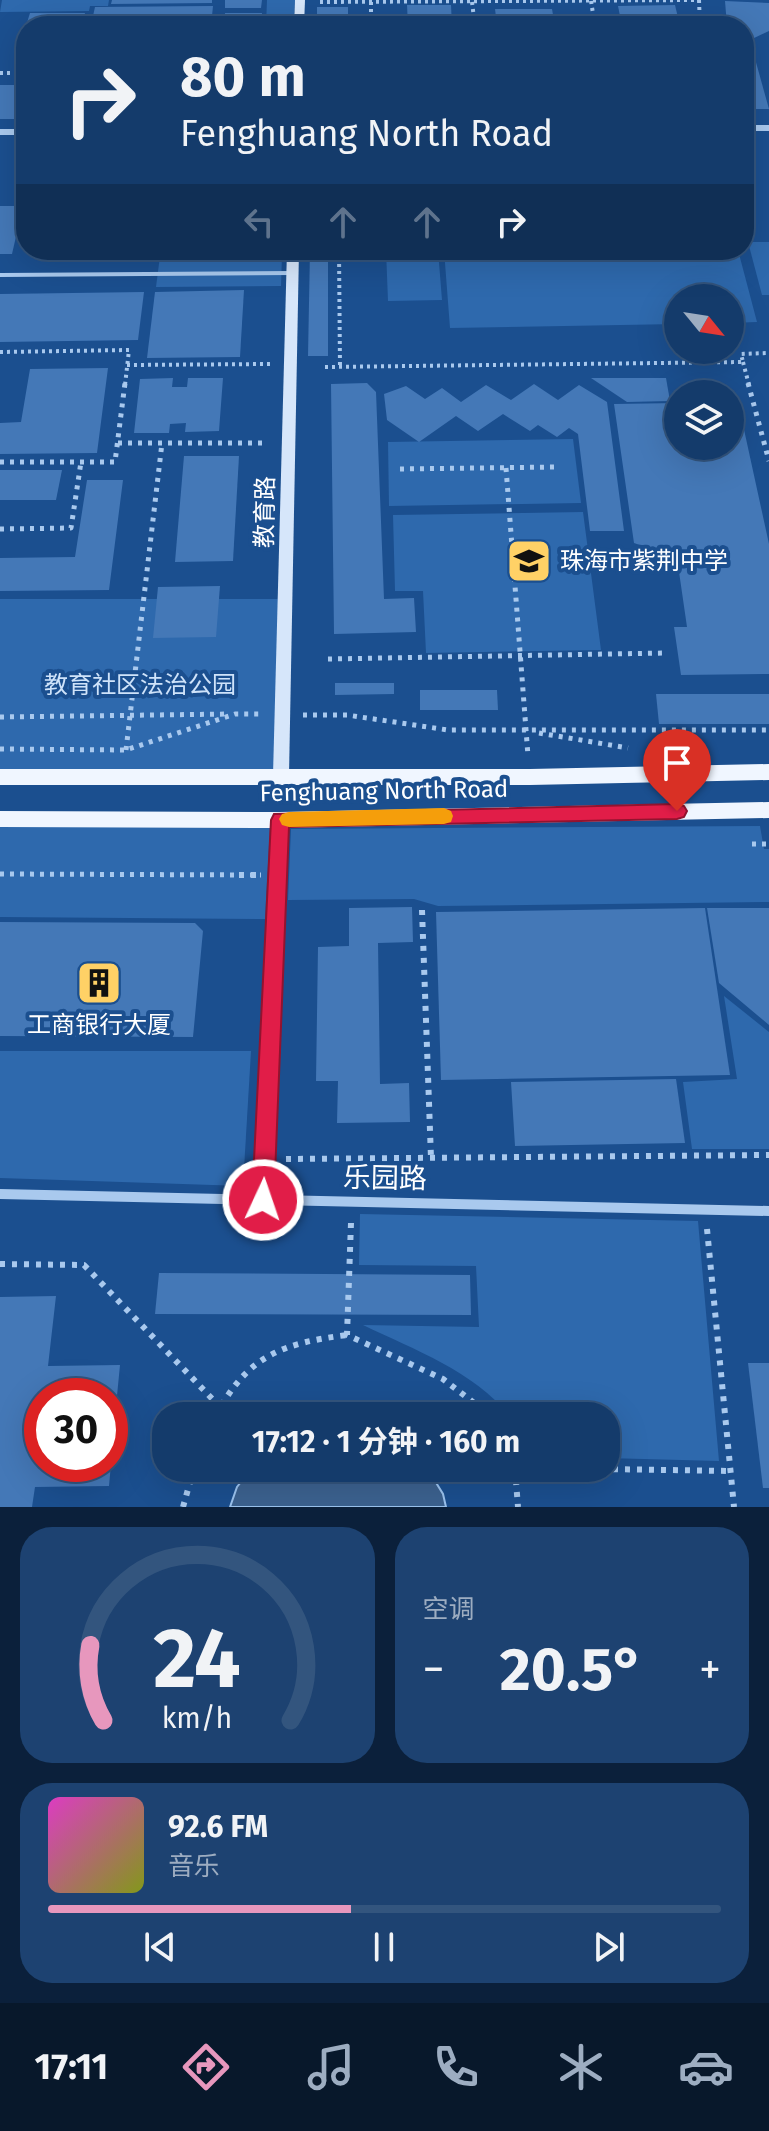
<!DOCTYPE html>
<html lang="zh">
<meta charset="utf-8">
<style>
:root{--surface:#143b6b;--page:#1d4271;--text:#f1f3f6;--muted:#9dadc1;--line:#33557e;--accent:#e797bd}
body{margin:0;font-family:"Fira Sans","Noto Sans SC",sans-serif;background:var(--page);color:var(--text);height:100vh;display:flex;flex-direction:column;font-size:30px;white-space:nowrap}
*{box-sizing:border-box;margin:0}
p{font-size:26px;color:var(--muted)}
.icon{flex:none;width:44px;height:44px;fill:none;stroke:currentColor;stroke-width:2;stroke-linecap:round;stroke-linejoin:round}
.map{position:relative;height:1507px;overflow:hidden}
.details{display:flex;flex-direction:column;gap:20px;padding:20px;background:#0b203b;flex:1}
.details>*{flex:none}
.hud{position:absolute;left:16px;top:16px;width:738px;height:244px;border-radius:32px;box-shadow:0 8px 32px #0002,0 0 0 2px var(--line);background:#143b6b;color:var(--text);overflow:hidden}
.needle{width:52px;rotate:120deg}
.fabs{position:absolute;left:664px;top:284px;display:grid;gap:16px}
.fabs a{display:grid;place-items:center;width:80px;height:80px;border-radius:50%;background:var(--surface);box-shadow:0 8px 32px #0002,0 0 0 2px var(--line);font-size:40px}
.speed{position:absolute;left:24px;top:1378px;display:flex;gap:16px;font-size:40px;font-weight:700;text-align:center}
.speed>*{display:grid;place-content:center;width:104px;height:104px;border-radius:50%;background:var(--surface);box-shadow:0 8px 32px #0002,0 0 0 2px var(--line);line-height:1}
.speed .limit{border:12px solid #d22;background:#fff;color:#111}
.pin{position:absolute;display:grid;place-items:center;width:68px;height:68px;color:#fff;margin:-82px -34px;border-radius:50% 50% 50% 0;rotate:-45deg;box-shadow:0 0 8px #0007}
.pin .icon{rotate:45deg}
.me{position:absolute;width:88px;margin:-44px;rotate:3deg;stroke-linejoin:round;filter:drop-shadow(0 0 6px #0008)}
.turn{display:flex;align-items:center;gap:28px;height:168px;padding:0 32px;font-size:36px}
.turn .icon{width:104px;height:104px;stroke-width:2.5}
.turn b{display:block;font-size:56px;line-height:68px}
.lanes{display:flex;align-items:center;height:76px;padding:0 32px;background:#0003;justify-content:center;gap:40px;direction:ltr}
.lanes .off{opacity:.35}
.big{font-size:60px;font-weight:700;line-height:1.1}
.details .widget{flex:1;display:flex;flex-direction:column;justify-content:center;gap:12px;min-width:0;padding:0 28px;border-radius:32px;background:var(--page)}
.details .dial{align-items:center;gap:0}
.dial svg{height:208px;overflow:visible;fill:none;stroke:var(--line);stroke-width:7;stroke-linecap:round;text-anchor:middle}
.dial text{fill:var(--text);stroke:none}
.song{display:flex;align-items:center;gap:24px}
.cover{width:96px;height:96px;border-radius:12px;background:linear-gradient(135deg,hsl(310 70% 55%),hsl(70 70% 35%))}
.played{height:8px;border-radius:4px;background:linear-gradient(90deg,var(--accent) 45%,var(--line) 45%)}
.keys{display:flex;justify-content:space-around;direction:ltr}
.heat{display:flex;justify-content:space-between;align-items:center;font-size:44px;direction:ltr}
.details .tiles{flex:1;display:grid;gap:20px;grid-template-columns:1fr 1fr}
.widget:last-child{grid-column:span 2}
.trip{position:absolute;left:152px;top:1402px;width:468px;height:80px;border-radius:32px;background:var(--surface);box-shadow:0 8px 32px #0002,0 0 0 2px var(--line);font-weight:700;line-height:80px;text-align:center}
.menu{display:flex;height:128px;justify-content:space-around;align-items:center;background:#08182b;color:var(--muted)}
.menu .icon{width:56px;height:56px}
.menu .active{color:var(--accent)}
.menu b{font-size:36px;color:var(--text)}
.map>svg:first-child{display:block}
.green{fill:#2e69ad}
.water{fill:#3c6290;stroke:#9cc4f0;stroke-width:2}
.building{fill:#4478b7}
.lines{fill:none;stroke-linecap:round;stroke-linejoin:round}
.path-far2{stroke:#a9c9ee;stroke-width:4;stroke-dasharray:3 4;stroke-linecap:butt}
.path-far1{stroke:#a9c9ee;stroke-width:5;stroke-dasharray:4 6;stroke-linecap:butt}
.path{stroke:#a9c9ee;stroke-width:6;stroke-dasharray:5 7;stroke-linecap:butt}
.lane{stroke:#a9c9ee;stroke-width:4}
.street-far2{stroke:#a9c9ee;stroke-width:6}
.street-far1{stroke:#a9c9ee;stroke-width:7}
.street{stroke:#a9c9ee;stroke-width:10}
.secondary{fill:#d6e6fa;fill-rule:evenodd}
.primary{fill:#f0f6ff;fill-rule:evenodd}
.route{fill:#e11d48;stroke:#92132f;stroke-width:2}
.slow{fill:#f59e0b}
.labels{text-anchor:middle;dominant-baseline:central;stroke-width:8;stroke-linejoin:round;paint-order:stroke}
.street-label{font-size:24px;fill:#fff;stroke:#1b4f8f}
.poi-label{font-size:24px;fill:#fff;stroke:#1b4f8f;text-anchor:start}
.park-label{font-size:24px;fill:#cfe3fa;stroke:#1b4f8f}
.near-street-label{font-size:28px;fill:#fff;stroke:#1b4f8f}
</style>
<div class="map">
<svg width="769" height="1507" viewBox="0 0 769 1507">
<rect width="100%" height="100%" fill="#1b4f8f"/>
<g class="green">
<path d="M2,0H109L108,6H90L89,11L0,12Z"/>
<path d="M267,0H295L293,26H266Z"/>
<path d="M748,242H769V295H762Z"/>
<path d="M386,250H438L442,300L388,301Z"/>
<path d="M444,250H738L757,322L730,323V298H678V324L450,328Z"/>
<path d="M282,255L281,286L156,287L160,256Z"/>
<path d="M573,439L581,503L389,506L388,442Z"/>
<path d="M583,512L601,650L426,653L423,591H395L393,515Z"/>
<path d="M0,599H283L279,771H0Z"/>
<path d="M0,826L270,827L265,919L0,917Z"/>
<path d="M760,826L764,849H769V902L438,906L414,899L288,900L291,829Z"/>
<path d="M724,996L769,1032V1149H692L683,1082L737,1079Z"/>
<path d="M0,1051H251L243,1186L0,1178Z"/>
<path d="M360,1214L698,1221L719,1461L606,1458V1416H510C473,1371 415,1350 363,1325L479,1327L476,1266L359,1265Z"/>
</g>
<path class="water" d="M252,1468H427L443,1494L446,1507H230L237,1487Z"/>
<g class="building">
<path d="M112,0H212V3L111,4Z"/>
<path d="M225,0H262L261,8H225Z"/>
<path d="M725,1L769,3V31L752,39H744V26H727Z"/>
<path d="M407,5H451L452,26H408Z"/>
<path d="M675,5L680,26H622L618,6Z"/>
<path d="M213,6L211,26L91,25L95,7Z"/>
<rect x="317" y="7" width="31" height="19"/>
<path d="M495,9H552L555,26H497Z"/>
<path d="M30,13H85L82,26H26Z"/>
<path d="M225,13H262L261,26H224Z"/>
<path d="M744,48H752L769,109H744Z"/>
<rect x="0" y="85" width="26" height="34"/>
<path d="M25,151L26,198H15Z"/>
<path d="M0,206H23L12,254H0Z"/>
<path d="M64,250H110L108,259L62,260Z"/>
<path d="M127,250H153L151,260L126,261Z"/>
<path d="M310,250H328V356H308Z"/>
<path d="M244,290L240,357L147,358L155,292Z"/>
<path d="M144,292L138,340L0,342V294Z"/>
<path d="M108,368L97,453L0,454V423L21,422L30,369Z"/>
<path d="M173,378L172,387H187L188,378H223L219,431L185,432L186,423L170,424L169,433H134L140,379Z"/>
<path d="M591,378H666L670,401L627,402Z"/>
<path d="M367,383L376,392L384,599L414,598L416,632L334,634L331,384Z"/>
<path d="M534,384L558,400L579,385L607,402L624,531H590L578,434L569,428L557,437L538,425L530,431L503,414L478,431L456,416L419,442L387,420L384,394L406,386L425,399L442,388L461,402L486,385L511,400Z"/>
<path d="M738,402L769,544V674L681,675L674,627H687L677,558L634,543L614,404L678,403V446H730V403Z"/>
<path d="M184,456H239L233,561L175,562Z"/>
<path d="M0,470H62L56,500H0Z"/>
<path d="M87,480H123L109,590L0,591V558L75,557Z"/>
<path d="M220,586L216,637L153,638L158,587Z"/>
<path d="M335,683H394V694L335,695Z"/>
<path d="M420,690H497L498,710H420Z"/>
<path d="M656,694H769V724H659Z"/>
<path d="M412,907L413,942L378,943L380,1084L409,1083L410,1122L337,1123L338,1081H316L318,947L349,946V908Z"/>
<path d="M705,908L730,1075L441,1080L436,912Z"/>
<path d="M707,908H769V1025L719,983Z"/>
<path d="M0,922L195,923L203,931L193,1037L0,1036Z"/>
<path d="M676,1079L685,1143L515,1146L511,1082Z"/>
<path d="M159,1273L470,1275L471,1315L155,1314Z"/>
<path d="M56,1296L48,1366L120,1365L112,1447L110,1396H42V1464H111L109,1486L35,1487L32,1507H0V1297Z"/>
<path d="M748,1363H769V1488H763Z"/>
</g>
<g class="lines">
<g class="path-far2">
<path d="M699,0L700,26"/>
<path d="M591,1L595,26"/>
<path d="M320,2L699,0"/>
<path d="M371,2V26"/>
<path d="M472,2L475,26"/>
<path d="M0,73H26"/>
<path d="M339,250L340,367"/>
<path d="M0,352L129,350L125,385"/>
<path d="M743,362L749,385"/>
<path d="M127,365L270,364"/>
<path d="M325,367L743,362L741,354L769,353"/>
</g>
<g class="path-far1">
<path d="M748,383L769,461"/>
<path d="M118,443H268"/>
<path d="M0,462H115L125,383"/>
<path d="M506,468L528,756"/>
<path d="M400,469L556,467"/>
<path d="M0,529L71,528L81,462"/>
<path d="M328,659L665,653"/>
<path d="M303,715H347L448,730H769"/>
<path d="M0,717L230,714"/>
<path d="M539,733L628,748"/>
<path d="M0,749L126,750L235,714H261"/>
<path d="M126,750L162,443"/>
<path d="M752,844H769"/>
<path d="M0,874L261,875"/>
</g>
<g class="path">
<path d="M239,875H261"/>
<path d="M422,910L431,1158"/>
<path d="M286,1159L769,1155"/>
<path d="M351,1223L347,1335L443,1379L491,1416"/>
<path d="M707,1229L734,1507"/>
<path d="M0,1264L84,1265L220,1407"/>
<path d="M216,1416C247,1355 284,1343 347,1335"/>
<path d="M515,1468L518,1507"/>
<path d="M541,1468L730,1471"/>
<path d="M183,1507L194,1468"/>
</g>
<path class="lane" d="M0,275L292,273"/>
<g class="street-far2">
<path d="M744,128H769"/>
<path d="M0,132H26"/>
</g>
<path class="street-far1" d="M277,877L280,820"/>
<g class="street">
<path d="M0,1194L769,1211"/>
<path d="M263,1200L278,875"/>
</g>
<g class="secondary">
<path d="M295,0H305L304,26H294Z"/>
<path d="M287,250H299L289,775L287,780H275L273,775Z"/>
</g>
<g class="primary">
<path d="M769,764V780L530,785H0V769H530Z"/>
<path d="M769,802V818L280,828L0,827V811L280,812Z"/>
</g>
</g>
<path class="route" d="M677,804L684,806L687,811L684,817L677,819L289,827L274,1200L271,1207L263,1210L255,1207L252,1200L271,820L274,814Z"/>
<path class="slow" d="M444,808L451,811L453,816L451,822L444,824L289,827L282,825L279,819L282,814L289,812Z"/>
<defs>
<g id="school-square" transform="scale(2.3)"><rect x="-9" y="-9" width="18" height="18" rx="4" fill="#ffd166" stroke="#1b4f8f"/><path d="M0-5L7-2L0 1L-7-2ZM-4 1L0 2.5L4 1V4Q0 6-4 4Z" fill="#111"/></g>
<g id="building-square" transform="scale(2.3)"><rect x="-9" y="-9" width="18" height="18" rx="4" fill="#ffd166" stroke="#1b4f8f"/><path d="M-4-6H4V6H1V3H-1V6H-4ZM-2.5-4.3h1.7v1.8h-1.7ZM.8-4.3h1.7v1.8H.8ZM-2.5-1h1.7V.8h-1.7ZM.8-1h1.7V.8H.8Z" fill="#111"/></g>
</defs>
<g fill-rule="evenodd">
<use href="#school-square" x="529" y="561"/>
<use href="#building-square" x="99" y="983"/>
</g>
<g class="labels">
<g class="street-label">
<text transform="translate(265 512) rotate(-89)">教育路</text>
<text transform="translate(384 791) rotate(-1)">Fenghuang North Road</text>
</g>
<g class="poi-label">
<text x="560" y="561">珠海市紫荆中学</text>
<text x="99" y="1025" text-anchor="middle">工商银行大厦</text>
</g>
<g class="park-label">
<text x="140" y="685">教育社区法治公园</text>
</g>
<g class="near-street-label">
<text transform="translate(385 1178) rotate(1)">乐园路</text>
</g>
</g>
</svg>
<div class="fabs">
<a><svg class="needle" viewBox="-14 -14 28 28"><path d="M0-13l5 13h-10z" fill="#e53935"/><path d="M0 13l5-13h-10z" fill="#9dadc1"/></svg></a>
<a><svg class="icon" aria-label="layers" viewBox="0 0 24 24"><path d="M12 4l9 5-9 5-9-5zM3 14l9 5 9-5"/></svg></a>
</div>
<div class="speed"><div class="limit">30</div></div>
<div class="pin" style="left:677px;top:811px;background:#d93025"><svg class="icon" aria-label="arrive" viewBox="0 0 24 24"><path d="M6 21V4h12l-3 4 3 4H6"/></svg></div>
<svg class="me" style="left:263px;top:1200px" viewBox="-20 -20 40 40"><circle r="17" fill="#e11d48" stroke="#fff" stroke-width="3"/><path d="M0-11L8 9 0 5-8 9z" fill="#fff"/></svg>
<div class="trip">17:12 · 1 分钟 · 160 m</div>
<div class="hud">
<div class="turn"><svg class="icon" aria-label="right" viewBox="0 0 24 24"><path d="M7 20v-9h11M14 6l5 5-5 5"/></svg><div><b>80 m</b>Fenghuang North Road</div></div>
<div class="lanes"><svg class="icon off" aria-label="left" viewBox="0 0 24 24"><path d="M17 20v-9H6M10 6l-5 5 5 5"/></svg><svg class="icon off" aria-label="ahead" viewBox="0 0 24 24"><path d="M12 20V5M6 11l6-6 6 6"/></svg><svg class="icon off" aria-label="ahead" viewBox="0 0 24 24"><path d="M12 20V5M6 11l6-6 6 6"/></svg><svg class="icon" aria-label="right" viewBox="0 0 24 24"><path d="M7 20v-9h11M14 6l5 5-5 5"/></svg></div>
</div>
</div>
<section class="details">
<div class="tiles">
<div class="widget dial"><svg viewBox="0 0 100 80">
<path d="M14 69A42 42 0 1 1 86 69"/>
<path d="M14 69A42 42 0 0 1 9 40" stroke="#e797bd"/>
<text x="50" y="56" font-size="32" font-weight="700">24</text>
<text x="50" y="72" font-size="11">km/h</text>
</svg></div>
<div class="widget"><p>空调</p>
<div class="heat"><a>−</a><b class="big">20.5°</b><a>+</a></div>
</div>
<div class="widget">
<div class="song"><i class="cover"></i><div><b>92.6 FM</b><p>音乐</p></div></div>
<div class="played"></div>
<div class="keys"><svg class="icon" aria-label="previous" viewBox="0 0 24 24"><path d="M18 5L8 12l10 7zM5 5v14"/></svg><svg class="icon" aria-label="pause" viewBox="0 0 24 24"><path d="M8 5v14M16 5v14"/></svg><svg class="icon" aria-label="next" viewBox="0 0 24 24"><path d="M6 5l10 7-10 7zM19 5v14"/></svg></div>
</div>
</div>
</section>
<nav class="menu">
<b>17:11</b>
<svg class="icon active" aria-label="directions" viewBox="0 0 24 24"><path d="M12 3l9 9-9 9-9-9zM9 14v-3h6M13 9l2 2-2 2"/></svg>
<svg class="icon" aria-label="music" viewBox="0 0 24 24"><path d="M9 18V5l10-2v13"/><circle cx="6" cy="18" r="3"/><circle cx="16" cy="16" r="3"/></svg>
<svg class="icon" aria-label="phone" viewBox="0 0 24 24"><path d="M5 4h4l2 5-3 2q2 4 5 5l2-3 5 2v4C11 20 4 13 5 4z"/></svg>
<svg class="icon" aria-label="climate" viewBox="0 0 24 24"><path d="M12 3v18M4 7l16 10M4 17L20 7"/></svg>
<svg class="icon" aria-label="car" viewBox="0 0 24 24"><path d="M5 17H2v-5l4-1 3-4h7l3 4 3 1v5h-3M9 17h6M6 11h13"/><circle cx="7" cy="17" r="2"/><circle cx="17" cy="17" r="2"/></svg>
</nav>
